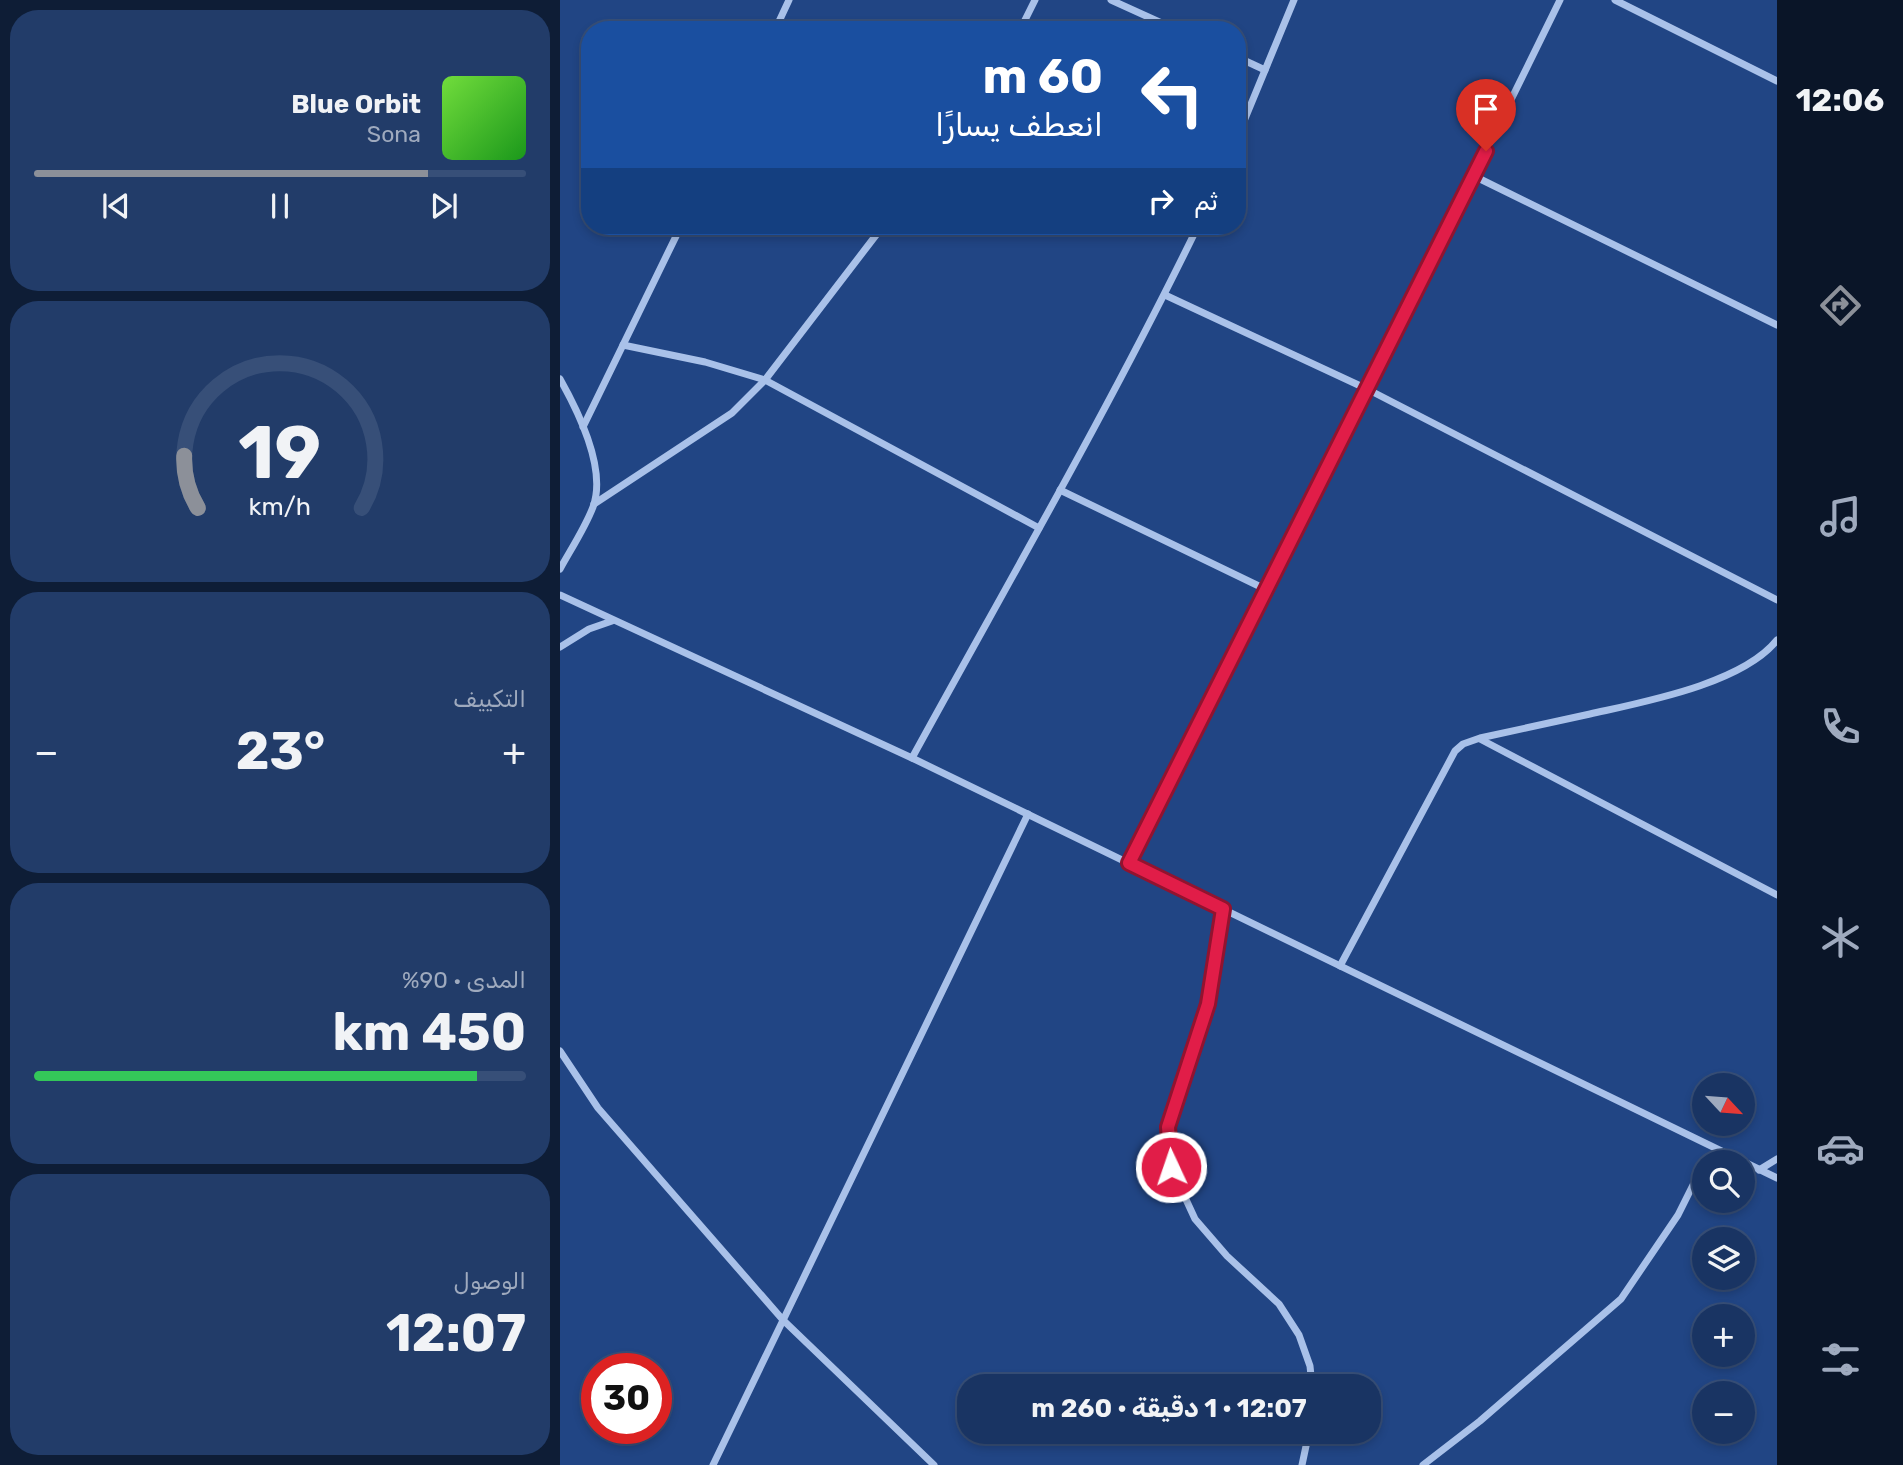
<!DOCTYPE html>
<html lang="ar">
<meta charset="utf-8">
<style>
:root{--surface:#193463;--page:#223c69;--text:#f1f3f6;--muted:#9faabe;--line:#374f78;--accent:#8c9099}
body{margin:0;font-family:Rubik,"Noto Sans Arabic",sans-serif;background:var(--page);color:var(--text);direction:rtl;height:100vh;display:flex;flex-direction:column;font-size:26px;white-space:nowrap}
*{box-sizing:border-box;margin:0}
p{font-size:23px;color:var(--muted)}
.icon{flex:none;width:38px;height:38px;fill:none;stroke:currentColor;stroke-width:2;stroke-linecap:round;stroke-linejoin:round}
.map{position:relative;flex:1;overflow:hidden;direction:ltr}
.panel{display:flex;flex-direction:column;gap:10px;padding:10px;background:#0e1d36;width:560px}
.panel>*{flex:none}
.hud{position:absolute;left:21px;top:21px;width:665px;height:214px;border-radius:28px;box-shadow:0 4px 10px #0003,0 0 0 2px var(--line);direction:rtl;background:#1a4fa0;color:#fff;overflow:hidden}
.needle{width:46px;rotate:116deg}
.controls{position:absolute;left:1132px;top:1073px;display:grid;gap:14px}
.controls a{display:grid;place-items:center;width:63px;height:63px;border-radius:50%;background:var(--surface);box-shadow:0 4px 10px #0003,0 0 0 2px var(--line);font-size:35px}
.speed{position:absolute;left:21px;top:1353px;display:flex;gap:14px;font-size:35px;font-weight:700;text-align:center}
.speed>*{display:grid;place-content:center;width:91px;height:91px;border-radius:50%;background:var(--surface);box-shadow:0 4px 10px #0003,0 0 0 2px var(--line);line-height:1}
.speed .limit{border:10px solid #d22;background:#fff;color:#111}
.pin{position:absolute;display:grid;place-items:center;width:60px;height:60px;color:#fff;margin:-72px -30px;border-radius:50% 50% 50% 0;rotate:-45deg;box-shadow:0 0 7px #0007}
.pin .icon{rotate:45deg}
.me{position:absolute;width:77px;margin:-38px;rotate:357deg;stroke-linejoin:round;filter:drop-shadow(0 0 5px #0008)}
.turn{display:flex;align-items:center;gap:24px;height:147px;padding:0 28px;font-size:32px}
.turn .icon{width:91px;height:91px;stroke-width:2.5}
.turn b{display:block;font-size:49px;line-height:60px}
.then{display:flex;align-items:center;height:66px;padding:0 28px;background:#0003;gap:14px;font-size:26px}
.big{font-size:52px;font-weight:700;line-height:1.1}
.panel .widget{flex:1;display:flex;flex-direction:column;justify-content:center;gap:10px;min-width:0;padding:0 24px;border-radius:28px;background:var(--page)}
.panel .dial{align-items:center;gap:0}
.dial svg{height:182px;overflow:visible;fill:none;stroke:var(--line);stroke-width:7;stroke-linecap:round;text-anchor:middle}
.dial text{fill:var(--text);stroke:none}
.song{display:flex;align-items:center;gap:21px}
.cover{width:84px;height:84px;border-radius:10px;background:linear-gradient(135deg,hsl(100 70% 55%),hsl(120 70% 35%))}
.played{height:7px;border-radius:4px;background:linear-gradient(90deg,var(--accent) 80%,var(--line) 80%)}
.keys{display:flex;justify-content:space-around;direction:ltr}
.heat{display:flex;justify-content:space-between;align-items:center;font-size:38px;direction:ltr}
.charge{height:10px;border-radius:5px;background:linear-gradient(90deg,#34c759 90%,var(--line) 0)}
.trip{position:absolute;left:397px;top:1374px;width:424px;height:70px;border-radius:28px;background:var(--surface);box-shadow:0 4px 10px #0003,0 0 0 2px var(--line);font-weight:700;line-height:70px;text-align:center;direction:rtl}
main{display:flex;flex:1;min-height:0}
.tabs{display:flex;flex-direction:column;width:126px;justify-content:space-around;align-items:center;background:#0a1528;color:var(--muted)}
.tabs .icon{width:49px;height:49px}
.tabs .selected{color:var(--accent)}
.tabs b{font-size:32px;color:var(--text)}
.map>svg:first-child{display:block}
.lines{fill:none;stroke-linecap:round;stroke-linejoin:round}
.street{stroke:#a9c1e9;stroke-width:7}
.route-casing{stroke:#92132f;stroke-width:18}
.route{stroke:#e11d48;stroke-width:12}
</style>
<main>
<nav class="tabs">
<b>12:06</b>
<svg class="icon selected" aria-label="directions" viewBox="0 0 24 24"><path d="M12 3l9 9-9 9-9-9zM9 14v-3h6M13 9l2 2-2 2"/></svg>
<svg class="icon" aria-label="music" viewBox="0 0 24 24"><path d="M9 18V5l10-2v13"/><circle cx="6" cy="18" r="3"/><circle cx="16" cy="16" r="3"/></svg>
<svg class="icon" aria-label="phone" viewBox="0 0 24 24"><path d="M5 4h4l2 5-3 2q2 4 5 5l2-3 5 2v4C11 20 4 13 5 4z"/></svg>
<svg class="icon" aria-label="climate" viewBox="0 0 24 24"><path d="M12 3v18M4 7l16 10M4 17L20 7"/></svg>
<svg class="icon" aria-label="car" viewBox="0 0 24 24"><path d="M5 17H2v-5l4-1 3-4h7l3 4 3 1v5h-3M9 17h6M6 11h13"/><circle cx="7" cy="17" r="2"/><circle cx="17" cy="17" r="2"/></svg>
<svg class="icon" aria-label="filters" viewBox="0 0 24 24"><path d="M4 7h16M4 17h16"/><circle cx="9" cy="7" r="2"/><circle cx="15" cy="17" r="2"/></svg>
</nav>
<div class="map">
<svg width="1217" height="1465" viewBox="0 0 1217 1465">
<rect width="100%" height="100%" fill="#214584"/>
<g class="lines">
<g class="street">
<path d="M551,0L617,30"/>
<path d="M1055,0L1217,81"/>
<path d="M215,30L229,0"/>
<path d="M460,30L475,0"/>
<path d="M677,57L705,70"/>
<path d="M677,138L734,0"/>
<path d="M914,176L1217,325"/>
<path d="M605,295L807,389L1217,600"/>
<path d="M63,345L145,362L205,380L479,528"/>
<path d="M0,379C18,411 47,469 33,507C25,528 11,549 0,569"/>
<path d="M23,427L121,226"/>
<path d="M500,490L705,589"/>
<path d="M34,504L172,413L205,380L323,226"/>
<path d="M0,595L352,758L1217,1178"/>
<path d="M0,647L29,629L52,621"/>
<path d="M920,739L1217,895"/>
<path d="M352,758C449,581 550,407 638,226"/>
<path d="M569,863C712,575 859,289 1000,0"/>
<path d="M663,909L648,1004L609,1127L611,1167L635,1219L667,1256L719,1304L739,1335L750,1366L752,1386"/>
<path d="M780,966L895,751L903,744L920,738C956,730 993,722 1030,714C1083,702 1182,684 1217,640"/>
<path d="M0,1051L38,1108L223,1320L374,1465"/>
<path d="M1199,1170L1217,1159"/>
<path d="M153,1465L468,814"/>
<path d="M742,1465L749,1432"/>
<path d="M863,1465L920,1421L1061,1299L1118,1215L1144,1163"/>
</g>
</g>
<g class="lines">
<g class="route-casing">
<path id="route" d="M611,1167L608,1127L648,1004L663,909L569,863L926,151"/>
</g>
<use href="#route" class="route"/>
</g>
</svg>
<div class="controls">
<a><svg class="needle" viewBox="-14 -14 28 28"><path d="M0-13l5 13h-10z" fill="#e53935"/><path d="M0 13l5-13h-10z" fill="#9faabe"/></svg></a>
<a><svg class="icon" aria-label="search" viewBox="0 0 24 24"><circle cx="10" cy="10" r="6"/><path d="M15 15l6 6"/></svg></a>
<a><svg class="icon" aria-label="layers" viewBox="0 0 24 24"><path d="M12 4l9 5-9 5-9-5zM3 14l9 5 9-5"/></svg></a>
<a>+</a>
<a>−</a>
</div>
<div class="speed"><div class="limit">30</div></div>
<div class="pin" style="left:926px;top:151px;background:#d93025"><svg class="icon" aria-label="arrive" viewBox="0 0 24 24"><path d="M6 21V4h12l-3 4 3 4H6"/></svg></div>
<svg class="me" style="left:611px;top:1167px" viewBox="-20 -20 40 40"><circle r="17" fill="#e11d48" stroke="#fff" stroke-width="3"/><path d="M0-11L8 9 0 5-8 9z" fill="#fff"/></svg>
<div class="trip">12:07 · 1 دقيقة · 260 m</div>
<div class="hud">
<div class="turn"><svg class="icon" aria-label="left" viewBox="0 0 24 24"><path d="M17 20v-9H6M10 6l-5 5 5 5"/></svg><div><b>60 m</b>انعطف يسارًا</div></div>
<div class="then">ثم<svg class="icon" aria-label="right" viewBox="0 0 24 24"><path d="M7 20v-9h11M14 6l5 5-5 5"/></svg></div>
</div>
</div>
<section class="panel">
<div class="widget">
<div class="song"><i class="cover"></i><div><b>Blue Orbit</b><p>Sona</p></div></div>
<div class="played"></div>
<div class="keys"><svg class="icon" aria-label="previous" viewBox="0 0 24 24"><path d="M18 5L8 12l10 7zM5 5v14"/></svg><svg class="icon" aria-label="pause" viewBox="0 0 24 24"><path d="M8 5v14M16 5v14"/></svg><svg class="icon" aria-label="next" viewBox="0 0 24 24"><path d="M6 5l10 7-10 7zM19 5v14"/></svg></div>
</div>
<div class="widget dial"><svg viewBox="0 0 100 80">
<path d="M14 69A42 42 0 1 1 86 69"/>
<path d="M14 69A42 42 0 0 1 8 46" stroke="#8c9099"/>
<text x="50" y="56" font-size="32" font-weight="700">19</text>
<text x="50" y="72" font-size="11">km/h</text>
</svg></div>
<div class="widget"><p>التكييف</p>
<div class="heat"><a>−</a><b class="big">23°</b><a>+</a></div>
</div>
<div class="widget"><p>المدى · 90%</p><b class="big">450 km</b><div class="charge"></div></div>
<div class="widget"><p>الوصول</p><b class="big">12:07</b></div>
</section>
</main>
